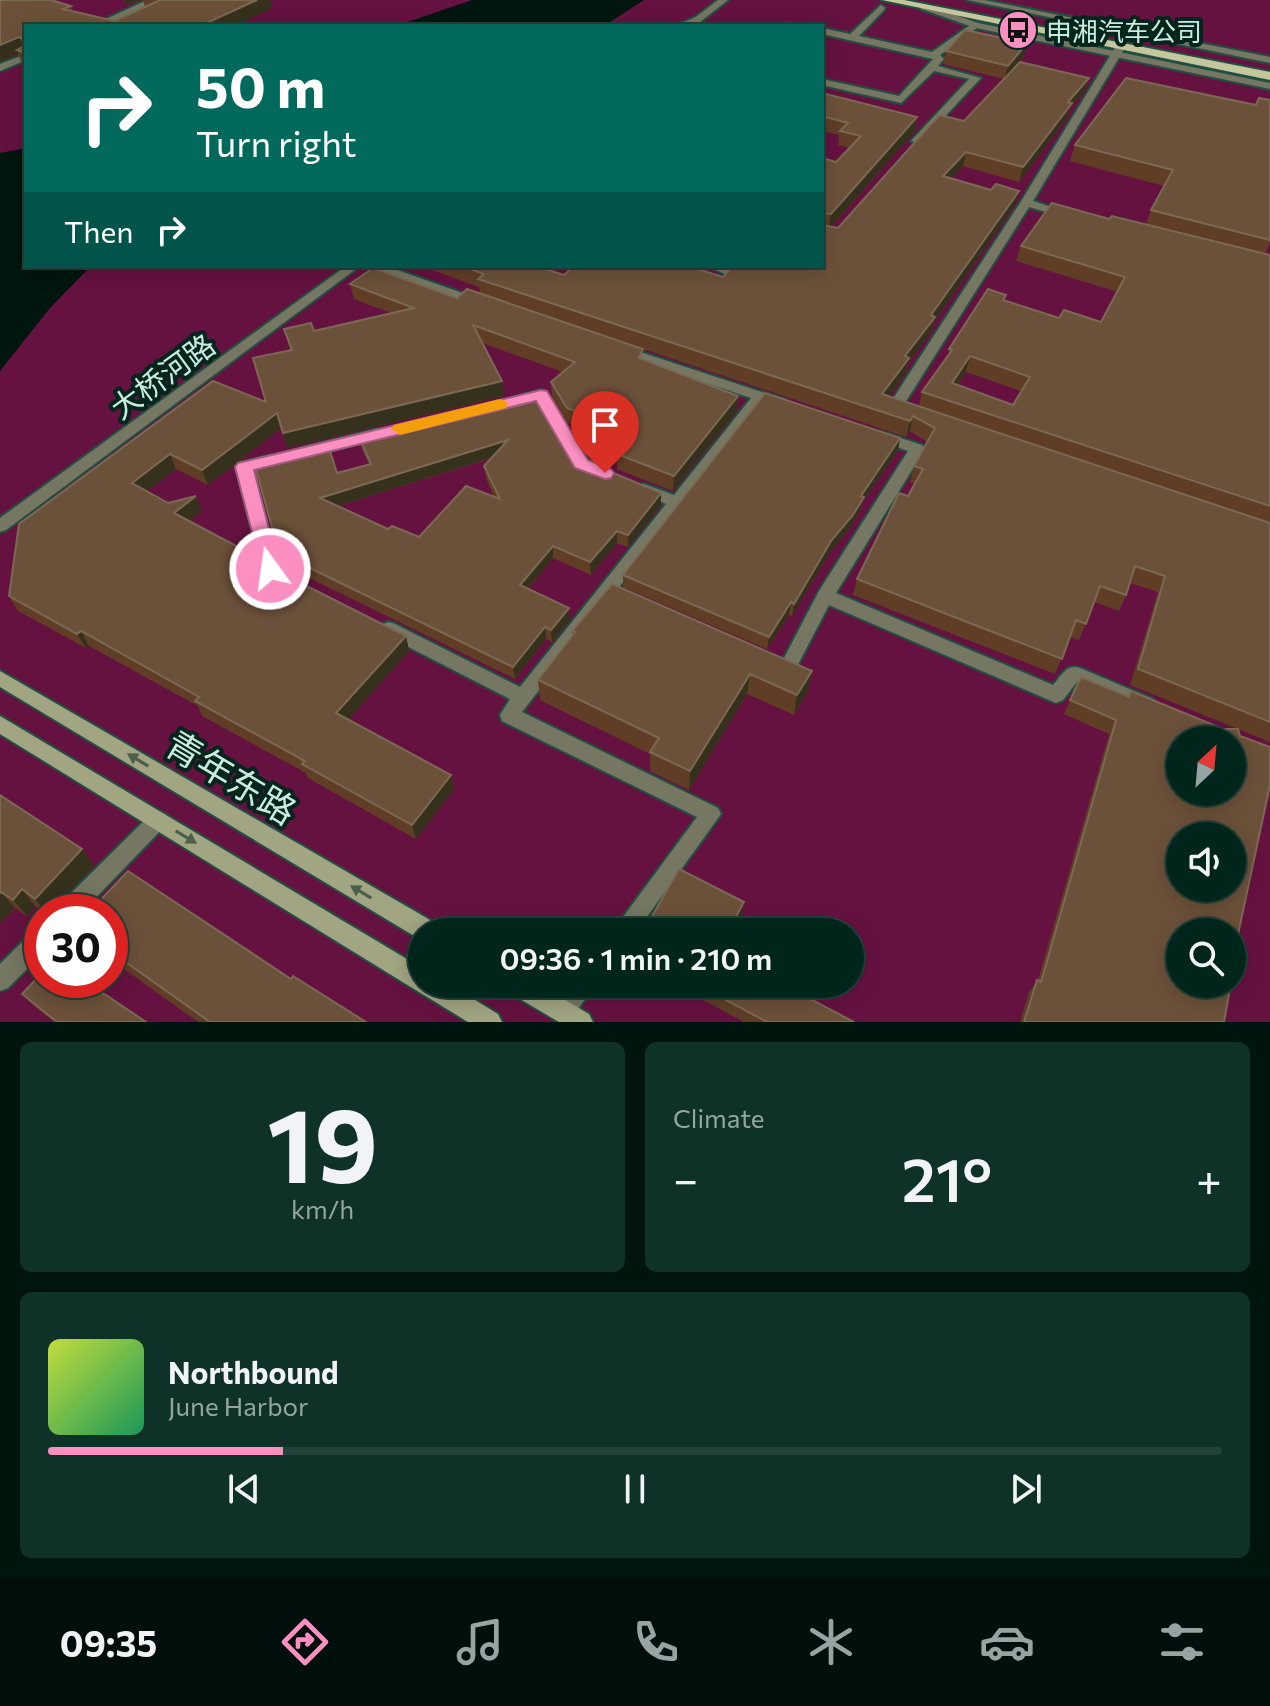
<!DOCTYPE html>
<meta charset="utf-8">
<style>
:root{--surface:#00251b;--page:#0e3128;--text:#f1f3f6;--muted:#95a5a3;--line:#22423a;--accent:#fc8fc2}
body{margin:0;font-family:Commissioner,"Noto Sans SC",sans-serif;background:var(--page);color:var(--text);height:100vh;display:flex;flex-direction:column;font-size:30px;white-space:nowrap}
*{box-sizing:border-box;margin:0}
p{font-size:26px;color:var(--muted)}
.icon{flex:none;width:44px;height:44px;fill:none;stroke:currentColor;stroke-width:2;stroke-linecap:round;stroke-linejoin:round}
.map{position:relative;height:1022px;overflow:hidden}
.drawer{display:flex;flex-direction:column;gap:20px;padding:20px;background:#00140f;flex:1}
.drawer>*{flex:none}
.hud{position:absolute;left:24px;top:24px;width:800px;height:244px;border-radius:0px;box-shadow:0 4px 20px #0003,0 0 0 2px var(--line);background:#00695c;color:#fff;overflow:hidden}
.needle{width:52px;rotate:26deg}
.buttons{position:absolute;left:1166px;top:726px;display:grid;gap:16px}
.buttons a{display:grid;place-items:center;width:80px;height:80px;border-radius:50%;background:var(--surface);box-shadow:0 4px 20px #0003,0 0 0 2px var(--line);font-size:40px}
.speed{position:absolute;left:24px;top:894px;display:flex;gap:16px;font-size:40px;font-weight:700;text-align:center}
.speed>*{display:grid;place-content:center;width:104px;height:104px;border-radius:50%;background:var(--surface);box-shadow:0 4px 20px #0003,0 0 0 2px var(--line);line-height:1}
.speed .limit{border:12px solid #d22;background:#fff;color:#111}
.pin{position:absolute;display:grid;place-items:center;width:68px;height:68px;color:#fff;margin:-82px -34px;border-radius:50% 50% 50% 0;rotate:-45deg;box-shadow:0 0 8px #0007}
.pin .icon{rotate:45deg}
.me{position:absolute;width:88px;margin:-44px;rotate:346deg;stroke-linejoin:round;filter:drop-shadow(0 0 6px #0008)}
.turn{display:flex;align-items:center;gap:28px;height:168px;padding:0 40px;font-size:36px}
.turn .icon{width:104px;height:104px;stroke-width:2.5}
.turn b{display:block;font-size:56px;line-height:68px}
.then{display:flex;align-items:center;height:76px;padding:0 40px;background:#0003;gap:16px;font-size:30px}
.big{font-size:60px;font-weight:600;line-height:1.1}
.drawer .card{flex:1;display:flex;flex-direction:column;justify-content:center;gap:12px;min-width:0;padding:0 28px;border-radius:12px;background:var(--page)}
.drawer .dial{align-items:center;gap:0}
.dial b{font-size:104px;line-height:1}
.song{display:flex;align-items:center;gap:24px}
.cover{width:96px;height:96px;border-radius:12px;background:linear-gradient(135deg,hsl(70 70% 55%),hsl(150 70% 35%))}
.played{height:8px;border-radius:4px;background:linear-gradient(90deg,var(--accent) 20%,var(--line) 20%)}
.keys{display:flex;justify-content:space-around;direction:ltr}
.heat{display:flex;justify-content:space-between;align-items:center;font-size:44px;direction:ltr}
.drawer .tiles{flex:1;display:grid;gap:20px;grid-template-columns:1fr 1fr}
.card:last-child{grid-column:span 2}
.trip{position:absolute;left:408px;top:918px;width:456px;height:80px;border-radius:40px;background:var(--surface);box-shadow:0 4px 20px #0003,0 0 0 2px var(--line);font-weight:600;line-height:80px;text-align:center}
.menu{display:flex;height:128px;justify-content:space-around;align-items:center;background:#000f0b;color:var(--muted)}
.menu .icon{width:56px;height:56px}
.menu .current{color:var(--accent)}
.menu b{font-size:36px;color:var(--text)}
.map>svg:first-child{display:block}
.green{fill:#661241;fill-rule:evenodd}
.water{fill:#01160f}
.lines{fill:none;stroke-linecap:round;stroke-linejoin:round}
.minor-casing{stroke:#214f42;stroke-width:4}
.tertiary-casing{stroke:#214f42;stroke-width:4}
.secondary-casing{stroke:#214f42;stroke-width:4}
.primary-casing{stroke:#214f42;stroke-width:4}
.minor{fill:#767762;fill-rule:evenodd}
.tertiary{fill:#767762;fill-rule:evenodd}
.secondary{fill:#a2a582;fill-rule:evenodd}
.primary{fill:#c4c79b;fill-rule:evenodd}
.wall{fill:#603e26;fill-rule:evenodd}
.shaded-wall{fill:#35311d}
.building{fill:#6c513a;stroke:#7b6954;stroke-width:2;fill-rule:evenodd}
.oneway{fill:#4b5f4a}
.route{fill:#fc8fc2;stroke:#a45d7e;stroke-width:2}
.slow{fill:#f59e0b}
.labels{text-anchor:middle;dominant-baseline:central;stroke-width:8;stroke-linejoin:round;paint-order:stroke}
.far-poi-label{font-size:26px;fill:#ccebe0;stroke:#04251c;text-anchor:start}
.street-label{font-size:30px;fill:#ccebe0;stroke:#04251c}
.near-street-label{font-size:36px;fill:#ccebe0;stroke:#04251c}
</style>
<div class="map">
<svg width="1270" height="1022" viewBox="0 0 1270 1022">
<rect width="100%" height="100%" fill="#003124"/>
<path class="green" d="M0,0H1270V1022H0ZM26,26H822V266H26ZM1180,740H1232V792H1180ZM1180,836H1232V888H1180ZM42,912H110V980H42ZM422,932H850V984H422ZM1180,932H1232V984H1180Z"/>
<g class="water">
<path d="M472,0H644L604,26H396Z"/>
<path d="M26,148V266H91L50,308L0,371V153Z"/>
</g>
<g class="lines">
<g class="minor-casing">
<g id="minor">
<path d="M147,0H158L104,26H91Z"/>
<path d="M881,5L885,8L884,10L859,36L932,52L973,23L981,25L940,55L944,59L938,66L981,78L920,143L911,141L969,79L934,71L901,103L822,85V79L899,96L933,59L822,34V28L850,34Z"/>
<path d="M698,16L703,19L701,21L688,26H675Z"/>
<path d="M786,23L804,26H781Z"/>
<path d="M1121,43L1126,46L1033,201L1073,214L1067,218L1029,207L903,406L911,412L909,415C902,417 891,415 887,408L1020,203L1116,46Z"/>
<path d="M26,54V60L0,71V64Z"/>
<path d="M368,266H386L485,301L483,304H473Z"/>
<path d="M707,266H735L725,274Z"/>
<path d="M625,347L786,400L788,403L781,408L763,402L522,712L718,808L721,814L636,932H612L697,817L502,721L500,715L510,699L383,634L380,629L383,624L389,622L395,624L520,687L666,504L638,493L636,489L638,485L644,484L674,495L751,398L620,354L618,351L620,348Z"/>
<path d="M541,390L546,392L587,460L598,464L601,468L598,472L593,473L577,468L537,401L517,406L510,401L512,398Z"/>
<path d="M378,429L383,431L385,434L383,437L307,457L299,452L302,448Z"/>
<path d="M879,431L922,445L925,449L836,593L1053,685C1061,676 1067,663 1080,668L1153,699L1155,704L1153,709L1146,712L1139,709L1077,682L1063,700L1056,703L829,605L793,674L787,676L770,670L767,665L770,660L776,658L783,660L819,591L908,451L874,439L872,436Z"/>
<path d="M273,455L281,460L278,464L253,470L277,565L292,573L294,577L292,581L286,583L264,573L262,569L236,467L239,463Z"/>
<path d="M158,811L165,814L168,820L165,826L82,912H56L59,905L151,814Z"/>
<path d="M42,927V954L8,988L0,991V964L34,930Z"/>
<path d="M570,984H595L571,1020H555L551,1012Z"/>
</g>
</g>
<g class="tertiary-casing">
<g id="tertiary">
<path d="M718,0H728L695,26H684Z"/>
<path d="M967,0H984L1270,57V63Z"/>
<path d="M924,4L978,23L1270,83V89L976,28L921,9L920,7Z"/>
<path d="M346,266H360L6,530L0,532V518Z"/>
</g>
</g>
<g class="secondary-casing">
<g id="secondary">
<path d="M0,671L437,924L440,932H422L421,940L0,687Z"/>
<path d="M0,716L422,968V984H449L498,1014L502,1022H468L414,989L0,734Z"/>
<path d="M505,984H538L589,1014L593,1022H559L508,992Z"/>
</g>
</g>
<g class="primary-casing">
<path id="primary" d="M882,0H904L1270,72V80Z"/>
</g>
<use href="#minor" class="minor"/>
<use href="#tertiary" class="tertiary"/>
<use href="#secondary" class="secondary"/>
<use href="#primary" class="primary"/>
</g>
<g class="wall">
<path d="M0,0L71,6L73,12L115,21L145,7L143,0L125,4L124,0H271L272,8L234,26H26V66L23,65L18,54L0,62Z"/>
<path d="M946,51L1024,56L1010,72L1085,91L1070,108L1068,117L1019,182L963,166L951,179L1015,205L934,322L931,332L908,363L906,373L889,396L919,406L922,392L948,357L949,349L1006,295L1005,300L1059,318L1101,322L1118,292L1016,261L1021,246L1109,219L1146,224L1151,210L1164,186L1070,161L1075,145L1256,105L1270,100V243L1265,254L1270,255V742L1238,729L1237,939L1224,1022H1020L1029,992L1038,980L1109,734L1064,714L1081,677L1128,697L1131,691L1223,729H1238L1130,685L1158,592L1130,583L1126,595L1119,611L1094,602L1079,640L1070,637L1055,674L853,595L857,579L915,484L910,482L914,466L927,442L910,431L906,437L571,325L642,360L738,396L737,411L673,491L617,469V454L625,444L568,423L552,397L551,382L563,372L482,343L504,396L287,448L281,428L208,485L176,469L147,491L168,503L202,511L189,521L257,561L406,636L409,651L348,720L451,775L454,789L416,839L308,778L306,773L202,716L198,706L89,646L86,648L18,611L9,596L19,524L266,402L290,350L284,329L314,331L391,313L354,299L350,284L457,298L480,294L479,287L421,266H536L564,275L723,277L822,266V158L836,162L850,148L838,145L839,135L822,131V93L917,117L915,131L831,227L838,228L964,121L1004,79L943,64ZM966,372L1021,391L1013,405L958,385Z"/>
<path d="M358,435L568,454L661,493V505L628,547L617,543L591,575L553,558L528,589L570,620L552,642L546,639L515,679L283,565L279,553L337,473L369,464L361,447ZM492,458L484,466L486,478L494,497L419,537L388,529L338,506Z"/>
<path d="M900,438L898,451L862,503L861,510L850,528L829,554L792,616L789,615L767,649L623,587V575Z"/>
<path d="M572,631L812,671L808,691L794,715L747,694L689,790L650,771V754L540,700L538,680L572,636Z"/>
<path d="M0,795L82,849L94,866L51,912H44L35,906L27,916L15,908L0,923Z"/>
<path d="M110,912L291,979L366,1022H198L110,959Z"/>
<path d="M670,984H782L854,1022H744L694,995Z"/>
<path d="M104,992L103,993L146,1022H54L33,1005L22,994Z"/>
</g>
<g class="shaded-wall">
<path d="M124,0H143L125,4Z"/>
<path d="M257,0H271L272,8L234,26H200Z"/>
<path d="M19,37L25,51L17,50L18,54L0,62V45Z"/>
<path d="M1027,43L1024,56L1004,79L1008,66Z"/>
<path d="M1089,78L1085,91L1070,108L1068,117L1019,182L1023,167L1068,102Z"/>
<path d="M917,117L915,131L829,229L831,214Z"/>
<path d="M966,152L963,166L940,191L943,176Z"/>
<path d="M1019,191L1015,205L934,322L931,332L908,363L906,373L879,409L882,394L905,356L931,315Z"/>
<path d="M970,356L966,372L948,399L952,383Z"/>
<path d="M502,381L504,396L287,448L283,433Z"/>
<path d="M738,396L737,411L673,491L674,476Z"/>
<path d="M277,413L281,428L208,485L202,470Z"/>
<path d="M913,416L910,431L906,437L910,421Z"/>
<path d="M900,438L898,451L862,503L861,510L850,528L829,554L792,616L794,604L831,541Z"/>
<path d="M508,440L510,452L324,510L320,498Z"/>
<path d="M170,454L176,469L138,498L132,483Z"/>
<path d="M661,493V505L628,547V535Z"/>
<path d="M196,496L202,511L180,528L174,513Z"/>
<path d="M617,531V543L591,575L590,562Z"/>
<path d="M553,546V558L521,597L520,585Z"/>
<path d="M791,602L789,615L767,649L769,637Z"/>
<path d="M569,608L570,620L552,642L551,630Z"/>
<path d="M545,627L546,639L515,679L513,667Z"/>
<path d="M81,631L89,646L86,648L77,634Z"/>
<path d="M406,636L409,651L341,728L336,713Z"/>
<path d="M812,671L808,691L794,715L797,695Z"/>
<path d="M750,674L747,694L689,790L690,771Z"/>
<path d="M451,775L454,789L416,839L412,825Z"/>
<path d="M82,849L94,866L51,912H46L35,899Z"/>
<path d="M22,889L35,906L27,916L13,900Z"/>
<path d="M1,892L15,908L0,923V893Z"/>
<path d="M744,902L742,915L733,932H728Z"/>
<path d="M95,980L104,992L100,996L91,985Z"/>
</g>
<g class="building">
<path d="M0,0H51L71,6L63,9L115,21L160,0H159H257L200,26H26V53L17,50L24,46V40L19,37L0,45Z"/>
<path d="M708,23L721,26H703Z"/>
<path d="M965,30L1027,43L1008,66L946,51Z"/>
<path d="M1020,62L1089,78L1068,102L1072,103L1023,167L966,152L943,176L991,190L996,184L1019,191L931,315L935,317L905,356L909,358L882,394L1270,523V722L1138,669L1165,576L1135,566L1126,595L1100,586L1086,624L1076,620L1062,659L857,579L899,493L908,496L923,469L914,466L935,428L913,416L910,421L478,279L484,274L462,266H536L564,275L574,266H688L723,277L733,266H822V225L838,228L934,121L940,115L964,121Z"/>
<path d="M1126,78L1256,105L1259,98L1270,100V240L1151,210L1173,170L1075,145Z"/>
<path d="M822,93L917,117L831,214L822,213V216V158L836,162L861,136L840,131L848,123L822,116Z"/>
<path d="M1052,203L1109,219L1112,216L1270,255V506L922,392L952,350L949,349L988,289L1006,295L1003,300L1059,318L1064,310L1101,322L1125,277L1021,246ZM970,356L1030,377L1013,405L952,383Z"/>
<path d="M373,268L457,298L467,289L643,349L639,358L738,396L674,476L617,454L634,433L567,408L551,382L575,362L473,325L502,381L283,433L277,413L202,470L170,454L132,483L168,503L196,496L174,513L255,556L257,561L406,636L336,713L451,775L412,825L302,764L305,761L195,701L199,697L81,631L77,634L9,596L19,524L213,381L266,402L253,358L292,350L284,329L311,323L314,331L414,308L350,284Z"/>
<path d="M534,393L568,454L661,493L628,535L617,531L590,562L553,546L520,585L569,608L551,630L545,627L513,667L279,553L254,462L327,442L337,473L371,464L358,435ZM508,440L484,466L500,499L466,486L419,537L392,526L388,529L320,498Z"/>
<path d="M765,393L900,438L861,496L864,497L853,515L831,541L794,604L791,602L769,637L623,575Z"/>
<path d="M612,584L812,671L797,695L750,674L690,771L650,752L659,738L538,680L575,632L572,631Z"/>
<path d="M1081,677L1129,697L1131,691L1223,729H1238L1240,736L1270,747V785L1237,939L1240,940L1232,981V932H1180V984H1231L1224,1022H1024L1037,980L1041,982L1116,720L1070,700ZM1180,740H1232V792H1180ZM1180,836H1232V888H1180Z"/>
<path d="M0,795L82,849L35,899L22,889L13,900L1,892L0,893Z"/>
<path d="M679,869L744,902L728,932H636L640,924L646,927Z"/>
<path d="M128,871L291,979L293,976L366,1022H210L110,951V912H89Z"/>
<path d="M42,973V980H95L91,985L146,1022H57L22,994Z"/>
<path d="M696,984H782L854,1022H767Z"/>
</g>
<defs><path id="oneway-solid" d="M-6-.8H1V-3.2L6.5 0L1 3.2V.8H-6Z" transform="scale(2)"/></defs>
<g class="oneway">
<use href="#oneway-solid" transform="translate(138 760) rotate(-149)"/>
<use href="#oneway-solid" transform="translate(186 837) rotate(31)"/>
<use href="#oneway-solid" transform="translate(361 892) rotate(-149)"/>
</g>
<path class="route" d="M541,390L547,391L588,460L611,469L614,473L611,478L605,479L575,468L536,401L254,470L279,569L276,574H263L235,467L238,463Z"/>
<path class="slow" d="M500,399L506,401L508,405L506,408L400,435L391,429L394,425Z"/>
<defs>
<g id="bus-disc" transform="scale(2)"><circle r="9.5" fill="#fc8fc2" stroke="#04251c"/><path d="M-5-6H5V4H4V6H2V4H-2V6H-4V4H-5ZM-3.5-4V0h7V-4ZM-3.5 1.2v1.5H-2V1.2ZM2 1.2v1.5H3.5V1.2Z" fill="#111"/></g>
</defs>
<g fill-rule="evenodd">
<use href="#bus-disc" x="1018" y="30"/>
</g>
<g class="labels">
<g class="far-poi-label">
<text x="1046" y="30">申湘汽车公司</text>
</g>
<g class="street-label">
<text transform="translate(162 375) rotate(-36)">大桥河路</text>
</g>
<g class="near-street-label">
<text transform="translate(232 776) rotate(31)">青年东路</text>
</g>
</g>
</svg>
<div class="buttons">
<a><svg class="needle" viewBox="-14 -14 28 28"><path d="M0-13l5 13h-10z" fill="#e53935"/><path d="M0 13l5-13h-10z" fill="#95a5a3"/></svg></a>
<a><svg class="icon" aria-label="sound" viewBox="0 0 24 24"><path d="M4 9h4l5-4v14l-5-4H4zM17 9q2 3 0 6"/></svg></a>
<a><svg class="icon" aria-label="search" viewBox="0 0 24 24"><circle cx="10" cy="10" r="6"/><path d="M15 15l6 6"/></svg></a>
</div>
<div class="speed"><div class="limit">30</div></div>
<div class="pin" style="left:605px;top:473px;background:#d93025"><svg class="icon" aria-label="arrive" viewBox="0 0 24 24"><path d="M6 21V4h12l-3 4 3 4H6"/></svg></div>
<svg class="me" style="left:270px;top:569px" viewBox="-20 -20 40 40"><circle r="17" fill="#fc8fc2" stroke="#fff" stroke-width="3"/><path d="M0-11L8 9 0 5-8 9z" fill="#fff"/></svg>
<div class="trip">09:36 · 1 min · 210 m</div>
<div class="hud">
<div class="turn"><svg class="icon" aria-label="right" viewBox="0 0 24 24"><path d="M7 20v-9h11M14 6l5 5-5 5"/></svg><div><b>50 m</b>Turn right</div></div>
<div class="then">Then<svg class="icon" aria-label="right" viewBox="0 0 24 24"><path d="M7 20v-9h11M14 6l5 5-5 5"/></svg></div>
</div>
</div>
<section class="drawer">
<div class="tiles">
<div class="card dial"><b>19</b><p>km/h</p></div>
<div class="card"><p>Climate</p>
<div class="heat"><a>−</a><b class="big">21°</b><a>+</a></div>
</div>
<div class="card">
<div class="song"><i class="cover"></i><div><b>Northbound</b><p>June Harbor</p></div></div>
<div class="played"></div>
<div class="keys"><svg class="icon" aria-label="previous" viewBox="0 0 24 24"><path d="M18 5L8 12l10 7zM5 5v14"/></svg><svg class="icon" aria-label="pause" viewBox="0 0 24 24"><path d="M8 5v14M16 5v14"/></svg><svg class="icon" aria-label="next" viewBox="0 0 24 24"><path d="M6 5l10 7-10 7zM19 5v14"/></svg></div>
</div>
</div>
</section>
<nav class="menu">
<b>09:35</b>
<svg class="icon current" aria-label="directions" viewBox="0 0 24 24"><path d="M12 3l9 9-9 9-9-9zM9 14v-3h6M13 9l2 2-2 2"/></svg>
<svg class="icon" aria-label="music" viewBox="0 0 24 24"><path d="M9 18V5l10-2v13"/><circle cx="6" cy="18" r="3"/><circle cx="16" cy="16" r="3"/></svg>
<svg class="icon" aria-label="phone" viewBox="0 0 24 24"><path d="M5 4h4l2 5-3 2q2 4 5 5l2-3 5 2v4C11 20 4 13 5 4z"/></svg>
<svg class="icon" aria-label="climate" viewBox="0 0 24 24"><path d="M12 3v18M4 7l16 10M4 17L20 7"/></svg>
<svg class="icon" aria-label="car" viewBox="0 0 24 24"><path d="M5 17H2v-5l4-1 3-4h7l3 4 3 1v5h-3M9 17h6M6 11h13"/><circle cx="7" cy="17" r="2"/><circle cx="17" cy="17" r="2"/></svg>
<svg class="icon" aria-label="filters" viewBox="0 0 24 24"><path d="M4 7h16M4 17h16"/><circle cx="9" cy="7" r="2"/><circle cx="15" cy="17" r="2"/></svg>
</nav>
